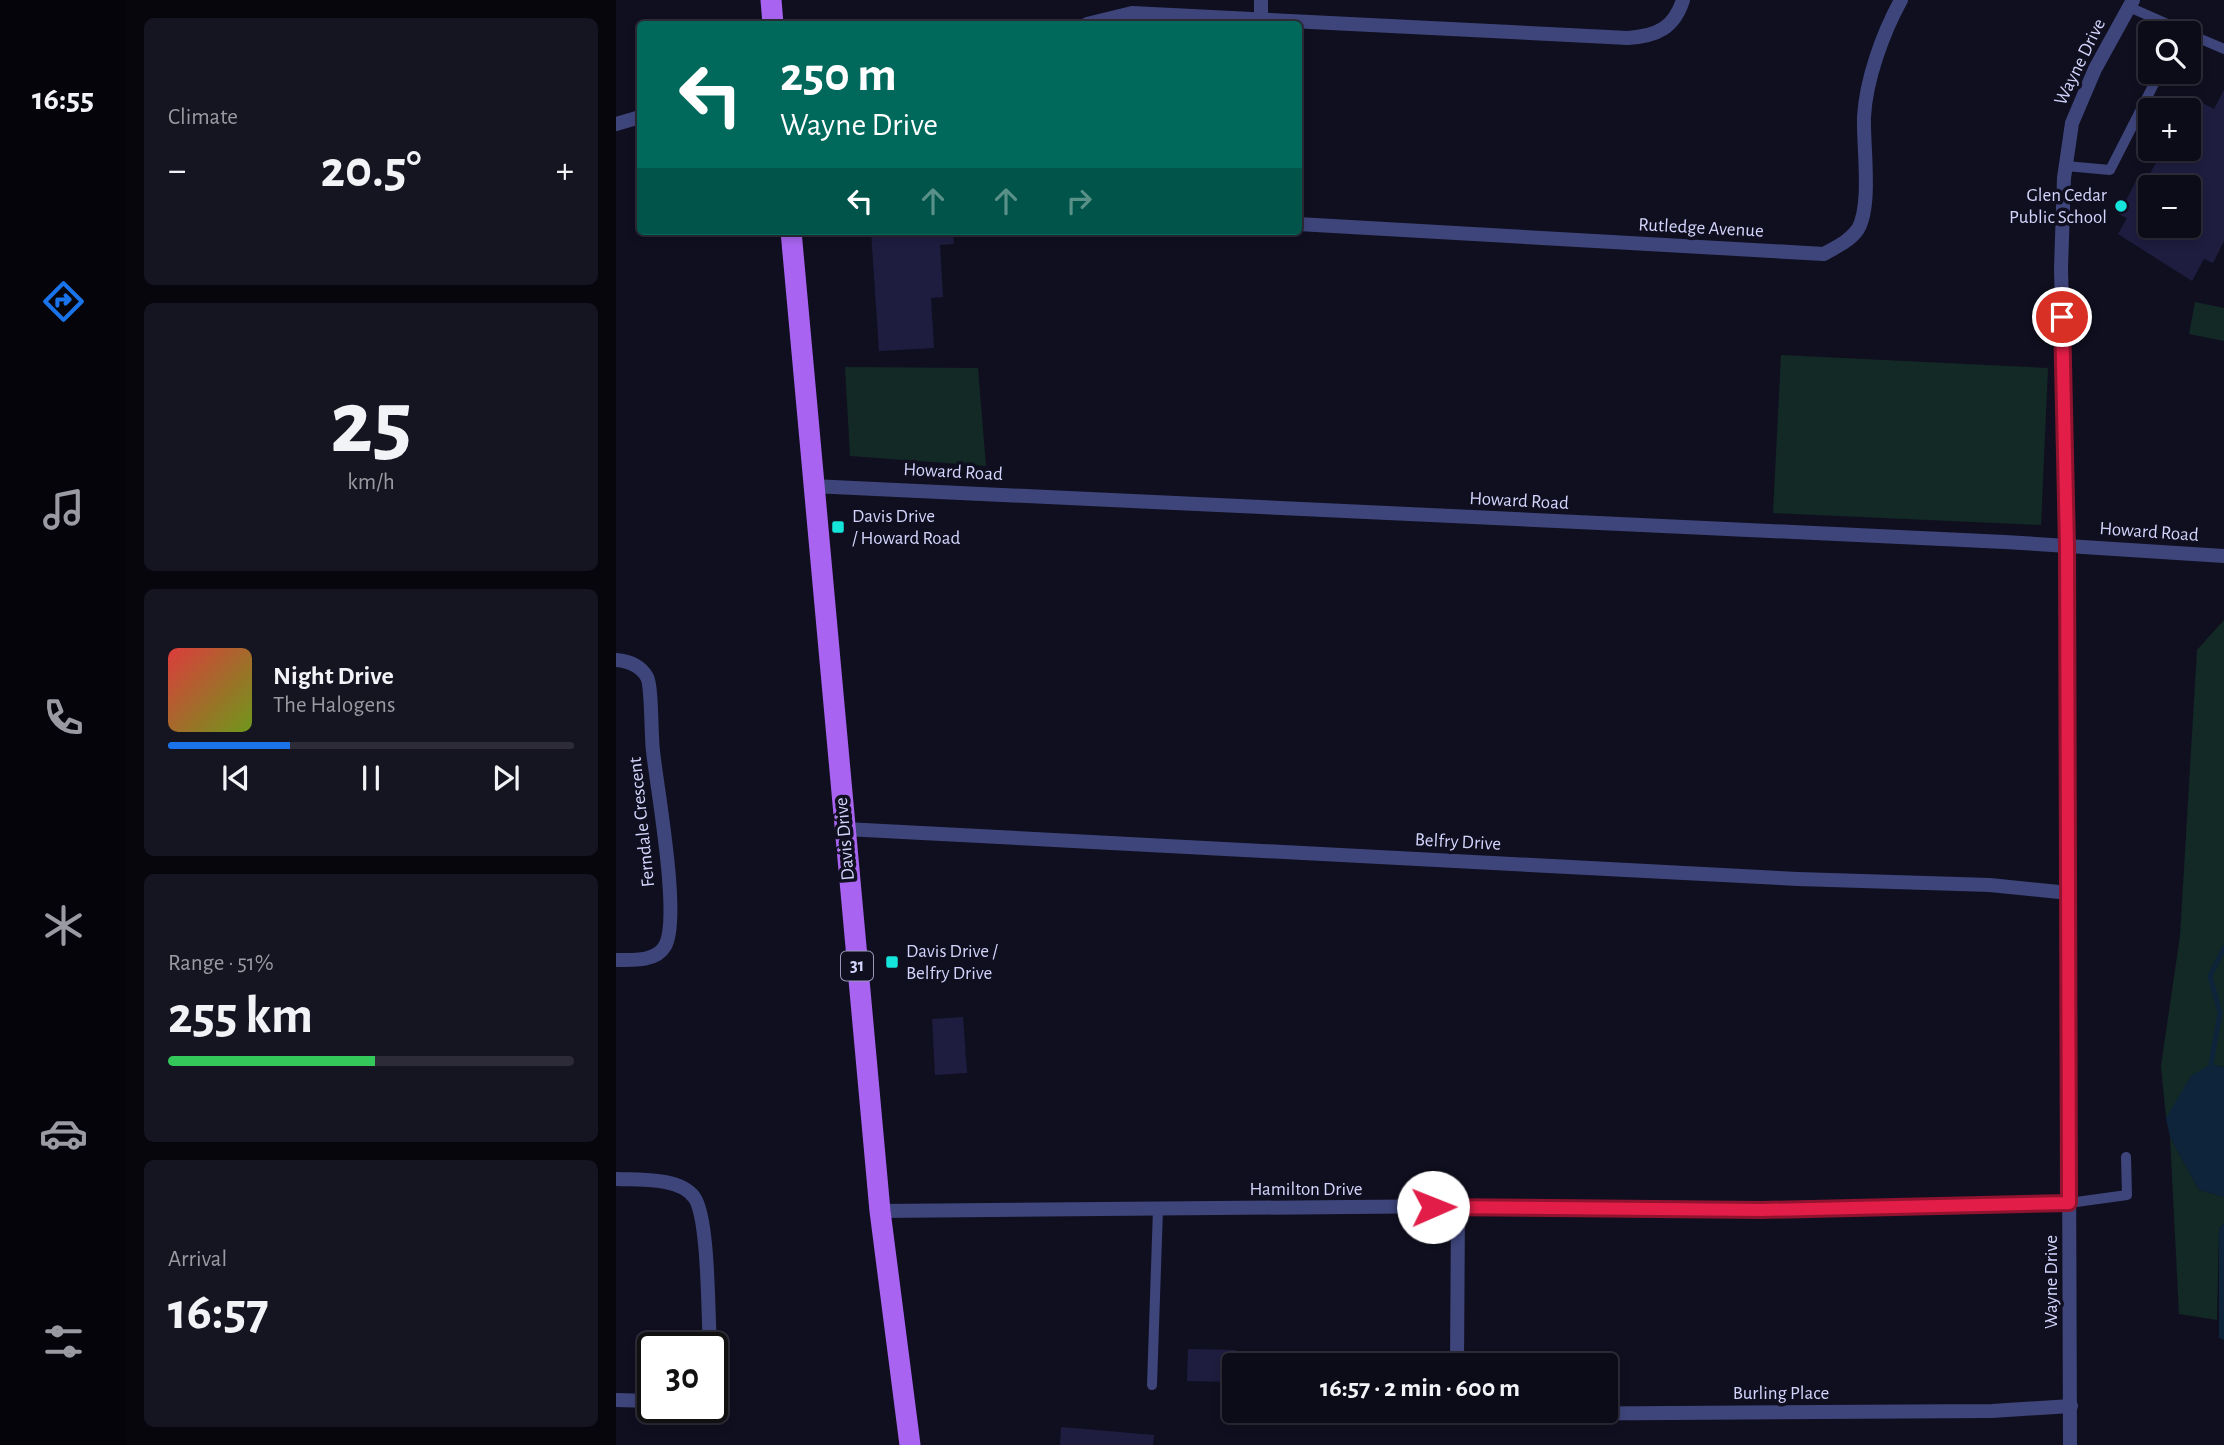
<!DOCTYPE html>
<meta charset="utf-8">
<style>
:root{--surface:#0c0b18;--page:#151421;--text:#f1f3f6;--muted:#9a9ba2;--line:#2c2b37;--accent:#1a73e8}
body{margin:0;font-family:"Alegreya Sans",sans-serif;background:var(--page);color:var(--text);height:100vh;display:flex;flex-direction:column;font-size:26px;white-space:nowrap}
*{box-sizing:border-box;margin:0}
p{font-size:23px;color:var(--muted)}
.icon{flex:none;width:38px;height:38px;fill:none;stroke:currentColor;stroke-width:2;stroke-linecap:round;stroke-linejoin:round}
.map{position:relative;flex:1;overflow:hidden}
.drawer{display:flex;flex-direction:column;gap:18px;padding:18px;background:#07060d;width:490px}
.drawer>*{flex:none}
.guide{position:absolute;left:21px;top:21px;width:665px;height:214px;border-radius:7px;box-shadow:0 4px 10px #0003,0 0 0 2px var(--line);background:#00695c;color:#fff;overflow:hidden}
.controls{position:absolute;left:1522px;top:21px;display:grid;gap:14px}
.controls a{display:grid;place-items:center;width:63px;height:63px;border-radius:7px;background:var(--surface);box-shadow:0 4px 10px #0003,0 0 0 2px var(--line);font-size:35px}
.speed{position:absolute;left:21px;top:1332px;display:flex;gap:14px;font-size:35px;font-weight:700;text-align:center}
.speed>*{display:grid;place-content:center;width:91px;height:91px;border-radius:50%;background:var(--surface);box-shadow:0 4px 10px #0003,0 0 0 2px var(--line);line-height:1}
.speed .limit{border:4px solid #111;border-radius:10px;background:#fff;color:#111}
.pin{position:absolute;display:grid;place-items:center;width:60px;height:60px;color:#fff;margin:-30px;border:4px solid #fff;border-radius:50%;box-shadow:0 2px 7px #0007}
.me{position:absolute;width:77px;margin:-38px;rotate:89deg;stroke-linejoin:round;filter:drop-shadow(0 0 5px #0008)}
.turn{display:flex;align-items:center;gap:24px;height:147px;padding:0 28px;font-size:32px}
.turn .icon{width:91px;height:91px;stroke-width:2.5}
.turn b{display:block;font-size:49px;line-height:60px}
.lanes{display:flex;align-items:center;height:66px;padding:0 28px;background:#0003;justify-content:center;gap:35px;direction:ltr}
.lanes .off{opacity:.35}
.big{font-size:52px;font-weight:600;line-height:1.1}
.drawer .tile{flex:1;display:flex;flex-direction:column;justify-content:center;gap:10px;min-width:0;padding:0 24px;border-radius:10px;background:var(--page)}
.drawer .dial{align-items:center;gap:0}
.dial b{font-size:91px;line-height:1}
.song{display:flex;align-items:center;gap:21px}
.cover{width:84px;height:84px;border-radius:10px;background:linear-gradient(135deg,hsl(0 70% 55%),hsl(80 70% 35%))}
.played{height:7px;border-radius:4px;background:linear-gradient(90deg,var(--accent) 30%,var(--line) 30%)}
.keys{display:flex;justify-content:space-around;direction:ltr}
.heat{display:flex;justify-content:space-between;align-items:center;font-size:38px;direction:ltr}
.charge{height:10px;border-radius:5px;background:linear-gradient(90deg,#34c759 51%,var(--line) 0)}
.trip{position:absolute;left:606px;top:1353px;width:396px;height:70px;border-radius:7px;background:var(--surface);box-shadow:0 4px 10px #0003,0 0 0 2px var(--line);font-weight:600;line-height:70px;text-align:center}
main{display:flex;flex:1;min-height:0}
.tabs{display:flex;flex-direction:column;width:126px;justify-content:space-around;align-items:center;background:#05040a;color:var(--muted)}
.tabs .icon{width:49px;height:49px}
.tabs .on{color:var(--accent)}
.tabs b{font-size:32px;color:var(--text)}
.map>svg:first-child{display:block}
.green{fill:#132925}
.water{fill:#0e243a}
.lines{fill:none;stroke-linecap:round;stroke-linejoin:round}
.stream{stroke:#0e243a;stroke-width:5}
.building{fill:#1f1d3f;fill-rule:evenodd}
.lane{stroke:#3e457b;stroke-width:10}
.street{stroke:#3e457b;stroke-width:14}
.primary{stroke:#a864f0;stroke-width:21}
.route-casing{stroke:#92132f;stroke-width:18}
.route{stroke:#e11d48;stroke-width:12}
.poi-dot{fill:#15e4db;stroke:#100f20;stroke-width:2.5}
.labels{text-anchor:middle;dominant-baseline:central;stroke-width:7;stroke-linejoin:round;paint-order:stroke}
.shield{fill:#100f20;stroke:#9899b9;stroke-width:2}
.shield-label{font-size:18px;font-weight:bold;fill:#d2d4fb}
.street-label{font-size:19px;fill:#d2d4fb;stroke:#100f20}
.poi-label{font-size:19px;fill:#d2d4fb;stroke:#100f20;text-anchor:start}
</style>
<main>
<nav class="tabs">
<b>16:55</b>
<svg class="icon on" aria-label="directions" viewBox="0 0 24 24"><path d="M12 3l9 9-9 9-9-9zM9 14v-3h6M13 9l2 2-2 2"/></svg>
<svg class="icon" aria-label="music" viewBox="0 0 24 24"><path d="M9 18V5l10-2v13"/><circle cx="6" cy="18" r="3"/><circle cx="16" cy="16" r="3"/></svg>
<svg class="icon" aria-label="phone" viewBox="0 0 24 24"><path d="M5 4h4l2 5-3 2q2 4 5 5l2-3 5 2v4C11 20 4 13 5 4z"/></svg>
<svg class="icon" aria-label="climate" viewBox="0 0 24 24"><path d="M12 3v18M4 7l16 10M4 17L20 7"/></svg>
<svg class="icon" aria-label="car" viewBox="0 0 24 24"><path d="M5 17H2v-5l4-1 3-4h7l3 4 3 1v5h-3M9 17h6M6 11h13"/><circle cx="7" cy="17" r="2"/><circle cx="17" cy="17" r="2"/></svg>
<svg class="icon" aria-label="filters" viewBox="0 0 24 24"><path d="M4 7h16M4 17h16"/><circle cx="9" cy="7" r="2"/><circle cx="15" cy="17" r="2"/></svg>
</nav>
<section class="drawer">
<div class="tile"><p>Climate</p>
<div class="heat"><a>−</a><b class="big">20.5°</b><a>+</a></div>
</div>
<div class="tile dial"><b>25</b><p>km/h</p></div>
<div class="tile">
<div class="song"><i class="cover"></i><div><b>Night Drive</b><p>The Halogens</p></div></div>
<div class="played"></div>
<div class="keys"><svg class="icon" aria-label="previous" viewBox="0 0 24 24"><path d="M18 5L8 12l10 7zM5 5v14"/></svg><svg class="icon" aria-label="pause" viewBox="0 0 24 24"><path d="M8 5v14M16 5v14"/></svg><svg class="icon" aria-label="next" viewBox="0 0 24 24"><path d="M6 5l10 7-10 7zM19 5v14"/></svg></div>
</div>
<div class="tile"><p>Range · 51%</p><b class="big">255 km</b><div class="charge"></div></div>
<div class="tile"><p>Arrival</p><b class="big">16:57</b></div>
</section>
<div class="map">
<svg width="1608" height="1445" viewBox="0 0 1608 1445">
<rect width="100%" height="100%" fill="#100f20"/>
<g class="green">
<path d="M1579,302L1608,308V341L1573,334Z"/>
<path d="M1165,355L1432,368L1425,525L1157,513Z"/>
<path d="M229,367L362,368L370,466L234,456Z"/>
<path d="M1608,620V1067L1595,1064L1550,1118L1545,1066L1564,936L1581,650Z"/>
<path d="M1554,1137L1583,1190L1608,1197V1223L1603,1229L1601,1320L1563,1314Z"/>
</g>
<g class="water">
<path d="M1595,1064L1608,1067V1197L1583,1190L1554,1137L1550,1118L1575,1076Z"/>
<path d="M1608,1223V1340L1603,1338V1229Z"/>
</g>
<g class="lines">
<path class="stream" d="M1595,1064L1604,1013L1594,976L1608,948"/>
</g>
<g class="building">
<path d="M1608,90V241L1597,263L1588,259L1576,281L1502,234L1511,218L1503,214L1520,181L1528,185L1547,149H1573V96L1598,109ZM1532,187H1573V226H1535V189Z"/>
<path d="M255,231H337L338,244L324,245L327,297L315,298L318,348L263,351Z"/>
<path d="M347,1017L351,1073L319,1075L316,1019Z"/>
<path d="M572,1349L620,1350L618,1382L571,1381Z"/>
<path d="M445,1427L538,1435L537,1445H444Z"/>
</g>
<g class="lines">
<g class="lane">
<path d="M1513,7L1572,33"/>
<path d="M1573,34L1608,49"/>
<path d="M1450,166L1494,170L1544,72"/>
<path d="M1453,1203L1511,1195L1510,1157"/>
<path d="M536,1385L542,1209"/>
</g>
<g class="street">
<path d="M645,17V0"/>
<path d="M471,24L516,13L1012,38C1041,36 1058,28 1067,0"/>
<path d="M0,124L24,117"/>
<path d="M682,224L1208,254C1220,247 1234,241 1242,229C1256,205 1247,146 1248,117C1250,79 1267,33 1285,0"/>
<path d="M196,486L1389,542L1608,556"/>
<path d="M0,660C13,661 24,665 31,677C36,686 35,737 37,751C41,789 65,918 49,946C40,962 16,960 0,960"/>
<path d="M229,829L1182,879L1374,885L1453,893"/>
<path d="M0,1179C22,1180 63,1177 78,1197C93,1216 92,1318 94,1348"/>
<path d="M264,1211L842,1206L1146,1210L1453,1203"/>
<path d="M841,1365L842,1206"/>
<path d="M0,1400L37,1401"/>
<path d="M875,1410L892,1414L1376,1411L1455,1406"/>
<path d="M1454,1445L1451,546L1445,268L1448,178L1456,123L1479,69L1517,0"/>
</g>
<g class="primary">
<path d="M155,0L157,24"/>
<path d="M175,231L264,1211L294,1445"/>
</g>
</g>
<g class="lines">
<g class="route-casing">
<path id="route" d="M817,1207L1146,1210L1453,1203L1451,546L1446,317"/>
</g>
<use href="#route" class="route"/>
</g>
<g class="poi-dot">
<circle cx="1505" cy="206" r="7"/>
<rect x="215" y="520" width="14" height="14" rx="3.5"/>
<rect x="269" y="955" width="14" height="14" rx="3.5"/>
</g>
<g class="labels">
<rect class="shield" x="225" y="951.5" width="32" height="29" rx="5"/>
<g class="shield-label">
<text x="241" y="966">31</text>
</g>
<g class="street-label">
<text transform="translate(1464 62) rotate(-64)">Wayne Drive</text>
<text transform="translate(1085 228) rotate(3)">Rutledge Avenue</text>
<text transform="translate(337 472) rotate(3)">Howard Road</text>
<text transform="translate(903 501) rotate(3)">Howard Road</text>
<text transform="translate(1533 532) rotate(4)">Howard Road</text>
<text transform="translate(26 822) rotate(-96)">Ferndale Crescent</text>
<text transform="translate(229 839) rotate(-95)">Davis Drive</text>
<text transform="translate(842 842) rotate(3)">Belfry Drive</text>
<text x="690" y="1189">Hamilton Drive</text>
<text transform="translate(1435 1282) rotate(-90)">Wayne Drive</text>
<text x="1165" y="1393">Burling Place</text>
</g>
<g class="poi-label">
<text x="1491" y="195" text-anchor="end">Glen Cedar<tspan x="1491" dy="22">Public School</tspan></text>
<text x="236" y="516">Davis Drive<tspan x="236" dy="22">/ Howard Road</tspan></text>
<text x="290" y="951">Davis Drive /<tspan x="290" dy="22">Belfry Drive</tspan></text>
</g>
</g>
</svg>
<div class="controls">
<a><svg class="icon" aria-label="search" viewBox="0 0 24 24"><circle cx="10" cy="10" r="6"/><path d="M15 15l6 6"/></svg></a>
<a>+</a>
<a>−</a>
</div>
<div class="speed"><div class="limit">30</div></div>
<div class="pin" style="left:1446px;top:317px;background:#d93025"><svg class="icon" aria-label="arrive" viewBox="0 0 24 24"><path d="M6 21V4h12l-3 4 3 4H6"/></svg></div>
<svg class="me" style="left:817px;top:1207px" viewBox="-20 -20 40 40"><circle r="19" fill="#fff"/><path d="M0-13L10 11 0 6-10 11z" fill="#e11d48"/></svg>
<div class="trip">16:57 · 2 min · 600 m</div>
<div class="guide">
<div class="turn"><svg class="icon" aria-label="left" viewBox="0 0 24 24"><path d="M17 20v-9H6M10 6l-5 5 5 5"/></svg><div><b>250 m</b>Wayne Drive</div></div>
<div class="lanes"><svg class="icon" aria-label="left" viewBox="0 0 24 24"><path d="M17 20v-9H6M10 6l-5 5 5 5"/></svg><svg class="icon off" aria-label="ahead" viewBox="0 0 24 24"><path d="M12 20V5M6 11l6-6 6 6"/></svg><svg class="icon off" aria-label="ahead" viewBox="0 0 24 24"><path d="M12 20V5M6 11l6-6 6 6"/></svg><svg class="icon off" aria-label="right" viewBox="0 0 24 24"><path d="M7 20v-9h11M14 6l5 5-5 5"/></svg></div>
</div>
</div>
</main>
